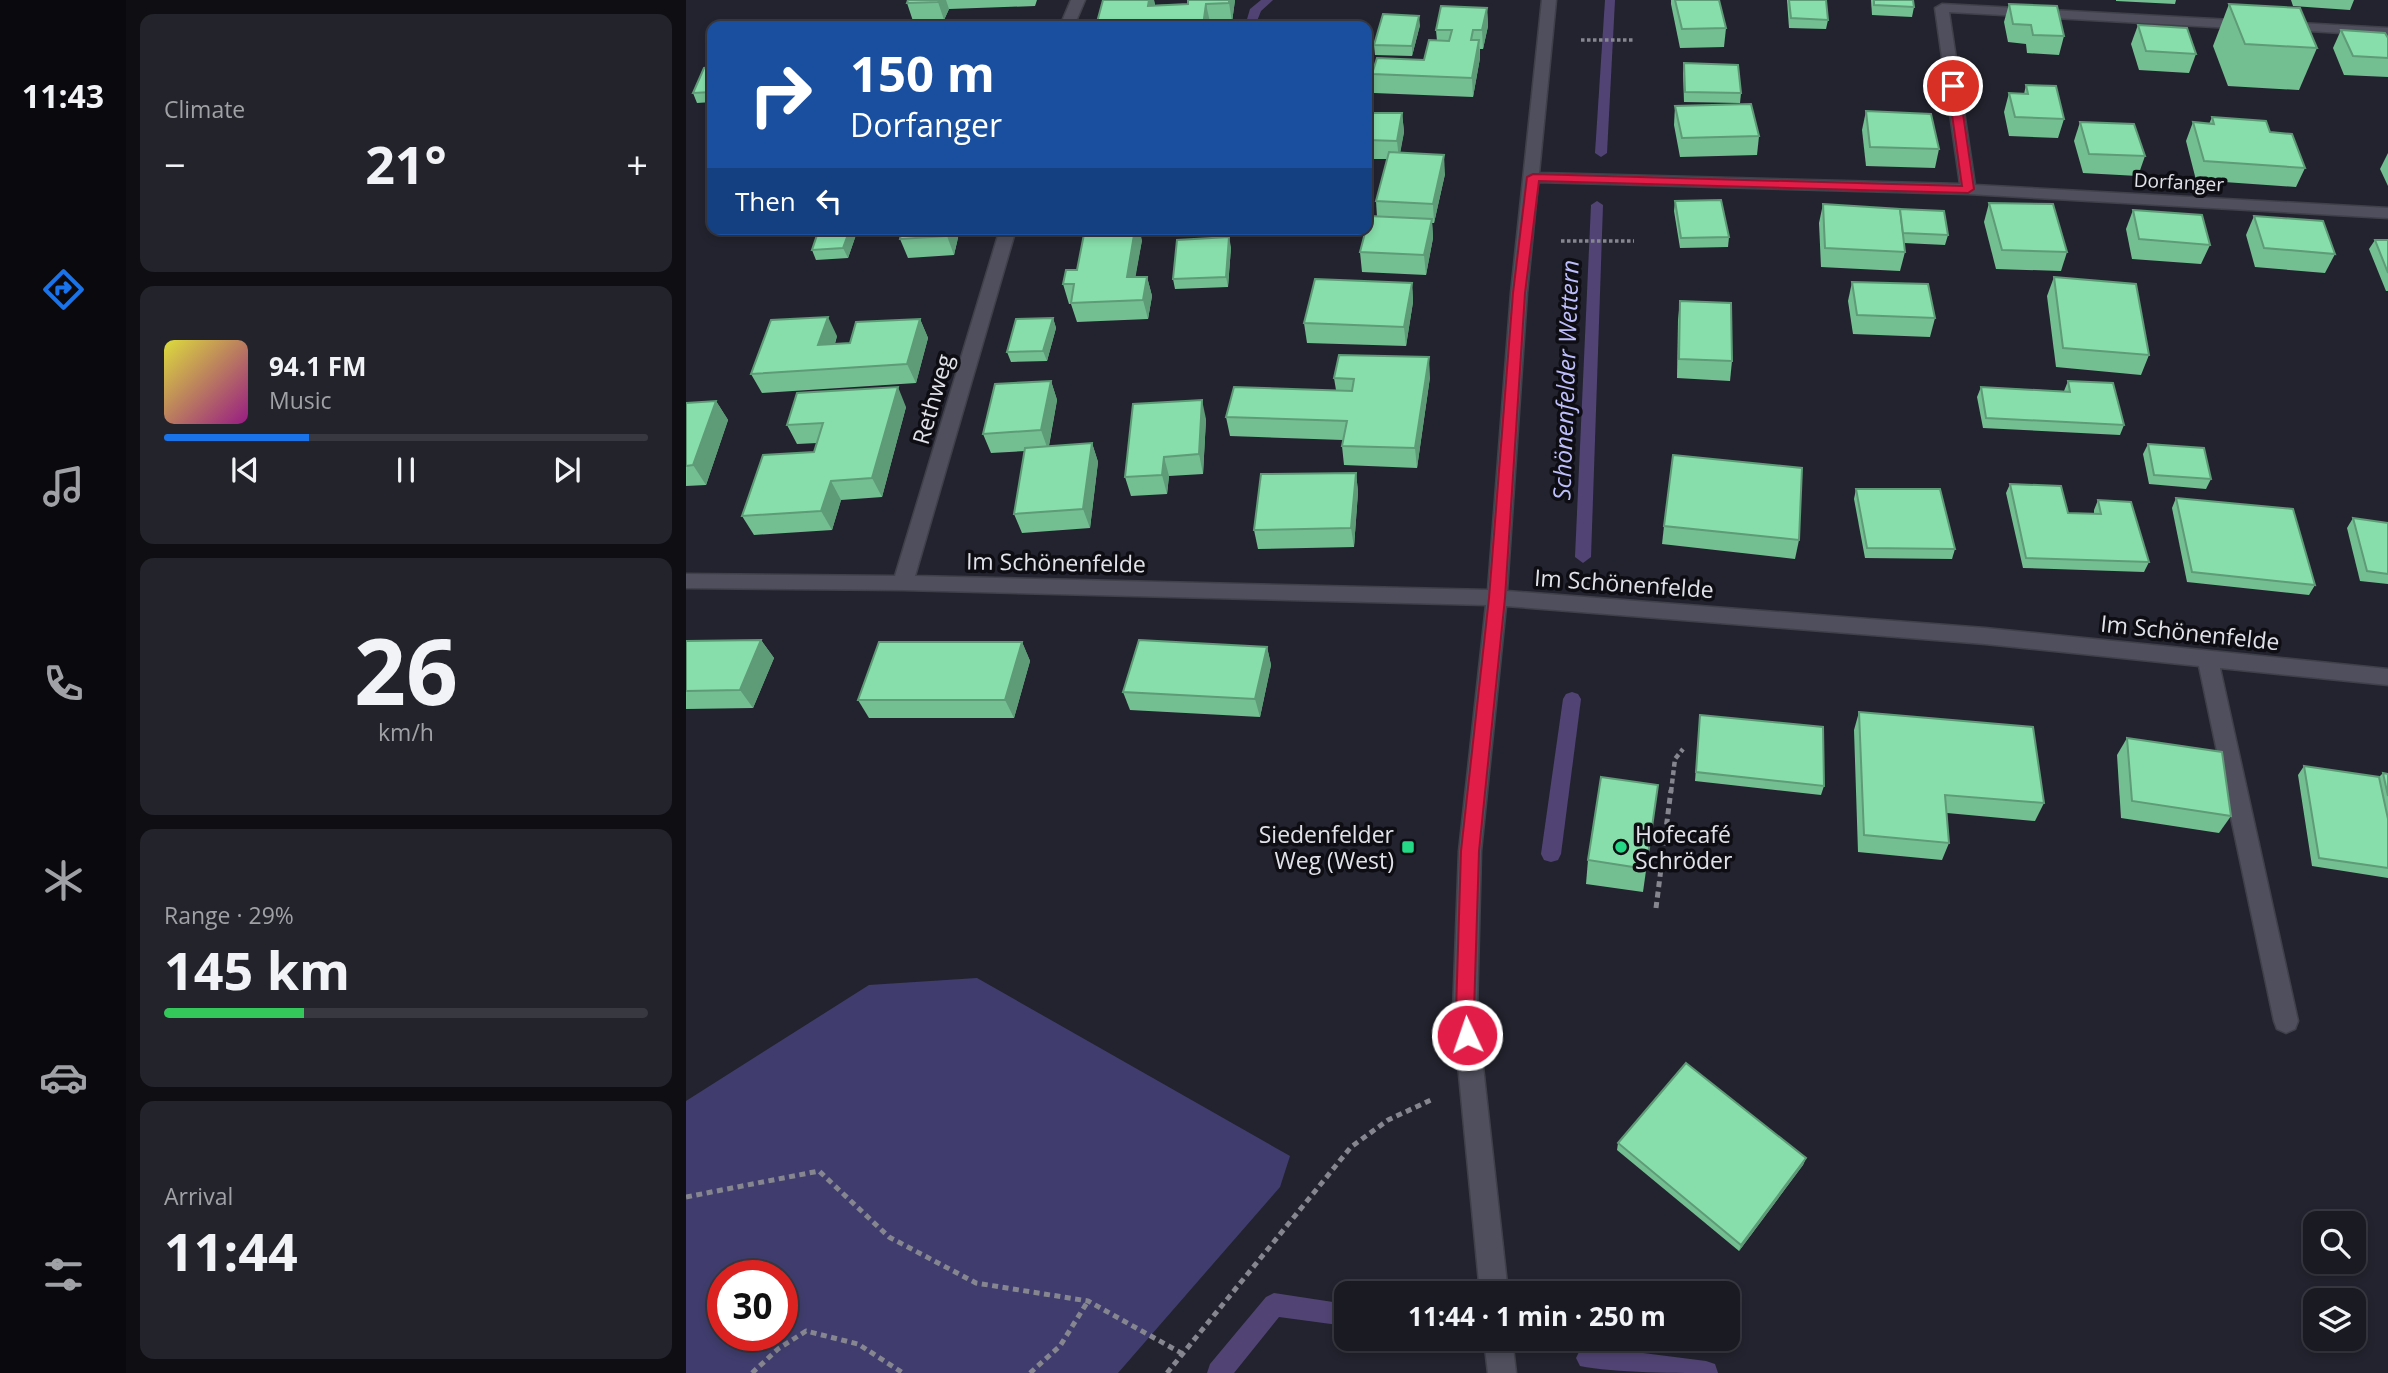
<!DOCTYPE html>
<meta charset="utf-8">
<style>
:root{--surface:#1a1a23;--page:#23232b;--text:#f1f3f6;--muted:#9fa1a6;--line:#383841;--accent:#1a73e8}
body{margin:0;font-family:"Open Sans",sans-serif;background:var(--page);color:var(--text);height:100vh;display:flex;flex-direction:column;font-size:26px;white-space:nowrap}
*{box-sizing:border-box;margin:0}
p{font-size:23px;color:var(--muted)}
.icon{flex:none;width:38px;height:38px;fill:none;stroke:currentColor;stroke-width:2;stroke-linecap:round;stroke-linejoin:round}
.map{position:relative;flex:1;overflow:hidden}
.details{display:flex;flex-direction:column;gap:14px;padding:14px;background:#0e0e13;width:560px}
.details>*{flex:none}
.hud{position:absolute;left:21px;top:21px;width:665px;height:214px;border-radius:14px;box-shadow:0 4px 10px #0003,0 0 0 2px var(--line);background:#1a4fa0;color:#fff;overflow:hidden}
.buttons{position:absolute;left:1617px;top:1211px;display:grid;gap:14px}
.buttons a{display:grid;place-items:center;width:63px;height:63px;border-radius:14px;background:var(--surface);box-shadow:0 4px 10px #0003,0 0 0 2px var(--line);font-size:35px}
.speed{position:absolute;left:21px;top:1260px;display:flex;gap:14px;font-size:35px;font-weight:700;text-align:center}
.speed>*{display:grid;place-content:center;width:91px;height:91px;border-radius:50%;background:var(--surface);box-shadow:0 4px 10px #0003,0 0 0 2px var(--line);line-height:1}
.speed .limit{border:10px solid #d22;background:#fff;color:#111}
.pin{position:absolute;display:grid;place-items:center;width:60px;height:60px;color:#fff;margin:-30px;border:4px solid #fff;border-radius:50%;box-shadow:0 2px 7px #0007}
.me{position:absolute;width:77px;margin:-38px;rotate:357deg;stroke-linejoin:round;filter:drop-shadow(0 0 5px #0008)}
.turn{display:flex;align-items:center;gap:24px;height:147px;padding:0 28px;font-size:32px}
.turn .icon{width:91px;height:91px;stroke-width:2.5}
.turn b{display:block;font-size:49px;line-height:60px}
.then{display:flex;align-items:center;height:66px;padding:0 28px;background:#0003;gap:14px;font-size:26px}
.big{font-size:52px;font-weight:700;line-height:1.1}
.details .widget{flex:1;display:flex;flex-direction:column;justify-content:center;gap:10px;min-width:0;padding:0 24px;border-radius:14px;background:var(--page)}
.details .dial{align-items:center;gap:0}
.dial b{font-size:91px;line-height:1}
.song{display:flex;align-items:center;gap:21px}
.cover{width:84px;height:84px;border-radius:10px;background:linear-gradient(135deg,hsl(60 70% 55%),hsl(310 70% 35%))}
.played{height:7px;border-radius:4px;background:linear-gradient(90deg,var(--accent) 30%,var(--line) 30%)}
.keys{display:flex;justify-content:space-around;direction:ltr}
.heat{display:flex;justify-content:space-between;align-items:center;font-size:38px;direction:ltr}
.charge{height:10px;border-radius:5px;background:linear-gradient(90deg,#34c759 29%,var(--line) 0)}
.trip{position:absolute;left:648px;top:1281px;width:406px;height:70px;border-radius:14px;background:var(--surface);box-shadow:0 4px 10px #0003,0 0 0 2px var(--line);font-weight:700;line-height:70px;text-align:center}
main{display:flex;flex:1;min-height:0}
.menu{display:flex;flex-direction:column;width:126px;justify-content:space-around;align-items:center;background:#0a0a0e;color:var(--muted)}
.menu .icon{width:49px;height:49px}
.menu .active{color:var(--accent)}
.menu b{font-size:32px;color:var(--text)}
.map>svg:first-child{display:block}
.green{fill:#403d6e;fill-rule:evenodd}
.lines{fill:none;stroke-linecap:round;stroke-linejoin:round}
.stream{fill:#514474;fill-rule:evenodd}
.minor-casing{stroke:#40404a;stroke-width:3}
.path-far2{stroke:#868690;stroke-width:3.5;stroke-dasharray:3.5 2.5;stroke-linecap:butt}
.path-far1{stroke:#868690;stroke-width:4.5;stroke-dasharray:5 3.5;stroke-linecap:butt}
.path{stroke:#868690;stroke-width:5;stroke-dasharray:6 4.5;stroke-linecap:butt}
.minor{fill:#4f4f5d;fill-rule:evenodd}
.wall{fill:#74bf92}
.shaded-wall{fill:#5e9b77}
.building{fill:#87deaa;stroke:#5e9b77;stroke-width:2}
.route{fill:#e11d48;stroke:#92132f;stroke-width:2}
.poi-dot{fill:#25d886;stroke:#0d0d13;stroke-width:2.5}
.labels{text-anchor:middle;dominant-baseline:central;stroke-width:7;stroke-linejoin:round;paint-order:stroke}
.far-street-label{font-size:19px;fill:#e2e2ea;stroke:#0d0d13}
.street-label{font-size:23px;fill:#e2e2ea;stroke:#0d0d13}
.poi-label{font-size:23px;fill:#e2e2ea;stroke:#0d0d13;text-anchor:end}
.water-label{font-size:24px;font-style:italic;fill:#bebefb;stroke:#0d0d13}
</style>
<main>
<nav class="menu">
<b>11:43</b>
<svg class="icon active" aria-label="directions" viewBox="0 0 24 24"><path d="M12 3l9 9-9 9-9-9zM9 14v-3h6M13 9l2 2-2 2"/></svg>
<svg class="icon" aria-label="music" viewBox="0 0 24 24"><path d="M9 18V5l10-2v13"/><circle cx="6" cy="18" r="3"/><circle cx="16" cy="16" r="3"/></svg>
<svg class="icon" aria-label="phone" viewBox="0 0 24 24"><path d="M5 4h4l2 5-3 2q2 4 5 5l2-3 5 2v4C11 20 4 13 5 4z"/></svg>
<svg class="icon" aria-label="climate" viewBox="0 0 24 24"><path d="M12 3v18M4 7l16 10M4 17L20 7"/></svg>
<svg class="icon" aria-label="car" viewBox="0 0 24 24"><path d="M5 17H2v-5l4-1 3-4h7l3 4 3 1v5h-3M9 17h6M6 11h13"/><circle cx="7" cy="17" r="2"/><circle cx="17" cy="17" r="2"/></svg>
<svg class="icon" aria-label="filters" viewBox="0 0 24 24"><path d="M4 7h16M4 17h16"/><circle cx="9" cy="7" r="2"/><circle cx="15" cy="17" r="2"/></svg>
</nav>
<section class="details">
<div class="widget"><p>Climate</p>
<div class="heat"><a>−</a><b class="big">21°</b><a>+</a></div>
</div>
<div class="widget">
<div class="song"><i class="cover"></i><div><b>94.1 FM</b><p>Music</p></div></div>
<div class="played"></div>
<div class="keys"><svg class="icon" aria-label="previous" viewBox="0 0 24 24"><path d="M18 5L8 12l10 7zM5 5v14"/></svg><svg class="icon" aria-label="pause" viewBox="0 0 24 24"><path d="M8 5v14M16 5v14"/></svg><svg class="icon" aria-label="next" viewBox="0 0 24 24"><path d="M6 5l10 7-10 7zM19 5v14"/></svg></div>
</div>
<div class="widget dial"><b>26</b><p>km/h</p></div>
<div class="widget"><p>Range · 29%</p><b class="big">145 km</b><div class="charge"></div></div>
<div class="widget"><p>Arrival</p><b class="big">11:44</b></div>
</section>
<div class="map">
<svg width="1702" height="1373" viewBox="0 0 1702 1373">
<rect width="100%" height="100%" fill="#23232f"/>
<path class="green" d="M291,978L604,1156L594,1187L432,1373H0V1101L183,985ZM37,1276H96V1335H37Z"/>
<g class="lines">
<g class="stream">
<path d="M575,0H587L575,11L569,26H559L564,9Z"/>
<path d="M919,0H929L921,153L915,157L909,153Z"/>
<path d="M911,201L917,205L905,557L897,563L889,557L905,205Z"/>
<path d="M886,692L892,694L895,699L875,854L872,860L865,862L858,860L855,854L877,699L880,694Z"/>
<path d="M588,1293L660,1304V1326L593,1317L548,1373H521L524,1364L580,1297Z"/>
<path d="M902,1346L1020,1361L1029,1364L1032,1373C995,1373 927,1373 894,1366L890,1358L894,1350Z"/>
</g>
<g class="minor-casing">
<g id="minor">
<path d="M385,0H399L388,26H374Z"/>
<path d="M856,0H870L853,173L1274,184L1249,8L1256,4L1564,21L1571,25L1564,29L1263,12L1289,185L1702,208V218L1282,194L852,182L841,293L821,591L1299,628L1702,669V685L1534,668L1612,1021L1609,1029L1600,1033L1591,1029L1588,1021L1513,666L1299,644L820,606L795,851L791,1012L822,1293H794L767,1012L773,851L800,605L217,590L0,588V574L209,576L314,229H330L229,576L802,590L825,293Z"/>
<path d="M1596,22L1702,28V36L1591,29V23Z"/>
<path d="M798,1339H826L830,1373H802Z"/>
</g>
</g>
<g class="path-far2">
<path d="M895,40H947"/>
<path d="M875,241H948"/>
</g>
<path class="path-far1" d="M985,792L989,759L997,749"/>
<g class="path">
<path d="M970,908L985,790"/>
<path d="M0,1197L133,1171L203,1237L290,1283L402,1301L497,1354"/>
<path d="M66,1373L92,1349L120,1331L172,1344L217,1373"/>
<path d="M344,1373L374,1346L402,1301"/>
<path d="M481,1373L665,1147L702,1120L745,1100"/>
</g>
<use href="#minor" class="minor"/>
</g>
<g class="wall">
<path d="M222,0H351L349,6L263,9L258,20L227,21L221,3Z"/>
<path d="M417,0H468L469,5L502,4L549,0L546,22H524L523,26H410Z"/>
<path d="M985,0H1033L1040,28L1038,47L994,48L985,4Z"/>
<path d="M1101,0H1140L1142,20L1140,29L1103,28Z"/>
<path d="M1185,0H1227L1228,7L1226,17L1186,15Z"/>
<path d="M1430,0H1490L1489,4L1430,1Z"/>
<path d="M1605,0H1668L1664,10L1607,6Z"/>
<path d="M1323,4L1378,36L1373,55L1341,53L1340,44L1322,42L1318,22Z"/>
<path d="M1543,4L1631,48L1613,90L1542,86L1527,46Z"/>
<path d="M801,8L802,26L797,49H794V58L787,97L688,93L686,74L738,60L751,41L750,30Z"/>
<path d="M734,25L726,56L689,55L688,45Z"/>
<path d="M1452,25L1510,54L1503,73L1453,70L1445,44Z"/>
<path d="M1655,30L1702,38V77L1658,75L1647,48Z"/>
<path d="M998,63L1055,93L1054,103L998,102L997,73Z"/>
<path d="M26,67V102L11,103L7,93Z"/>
<path d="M1340,85L1378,119L1372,138L1323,136L1318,112L1323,93L1338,94Z"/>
<path d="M989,106L1073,136L1071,155L994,157L988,125Z"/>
<path d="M1180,111L1253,149L1249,168L1180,166L1176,130Z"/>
<path d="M681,113H716L718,132L714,152L759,174L748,223H746L747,238L740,275L676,272L674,252L691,217L690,201L701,159H681Z"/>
<path d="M1526,117L1584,132L1619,168L1610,187L1510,180L1500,141L1507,122L1523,124Z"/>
<path d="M1394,122L1459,156L1452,176L1397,173L1388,141Z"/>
<path d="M1702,153V186L1694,169Z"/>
<path d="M989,201L1043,237L1042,247L994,248L988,211Z"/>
<path d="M1303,203L1381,252L1375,271L1310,269L1298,222Z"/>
<path d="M1137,204L1262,235L1259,245L1218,243L1219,252L1214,271L1135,267L1133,223Z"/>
<path d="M1447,210L1524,245L1515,264L1446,259L1440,229Z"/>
<path d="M1568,216L1649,254L1639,273L1569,267L1560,235Z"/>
<path d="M172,229L162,258L130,260L126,250Z"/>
<path d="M216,229H274L268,255L222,258L214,239Z"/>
<path d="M467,229H532L531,234L468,237Z"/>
<path d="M456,240L449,277H461L466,296L462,319L391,322L385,304H383L377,284L391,270Z"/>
<path d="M1689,240H1702V291H1700L1683,249Z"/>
<path d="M545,247L542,287L489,289L487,279Z"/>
<path d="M1368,277L1463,355L1455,375L1370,367L1361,296Z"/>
<path d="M1166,282L1249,318L1244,337L1167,334L1162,301Z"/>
<path d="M726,283L727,302L720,346L621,343L618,323Z"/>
<path d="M994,301L1046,361L1044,381L991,378L992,320Z"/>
<path d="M367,318L370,328L361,361L325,362L321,352Z"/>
<path d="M234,319L242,338L230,383L76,393L65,374L151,336L149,344L164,343Z"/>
<path d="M744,377L731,468L658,465L656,446L657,440L544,436L540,417L650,390L648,378Z"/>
<path d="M365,381L371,400L363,446L406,443L412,462L404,528L336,533L328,514L339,451L305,453L297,434Z"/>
<path d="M1382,381L1438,425L1434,435L1297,428L1291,397L1295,387L1378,391Z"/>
<path d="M30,401L42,420L20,485L0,486V403Z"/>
<path d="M220,407L196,497L155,500L146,530L68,535L56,516L128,452L131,443L111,444L101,425Z"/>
<path d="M520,419L517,474L483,476L481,494L445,496L439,477Z"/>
<path d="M1462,444L1525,479L1520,489L1463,484L1457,454Z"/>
<path d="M670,473L672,492L668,547L572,549L568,530Z"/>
<path d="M1324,484L1382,513L1408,514V510L1412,500L1463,562L1458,572L1337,568L1320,493Z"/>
<path d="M1170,489L1269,549L1266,559L1179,558L1168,499Z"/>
<path d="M1490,498L1629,585L1623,595L1501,582L1486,508Z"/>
<path d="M1667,518L1702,523V584L1674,581L1661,528Z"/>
<path d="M978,526L1113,540L1109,559L976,544Z"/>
<path d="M75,640L88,658L67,708L0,709V641Z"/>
<path d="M336,642L344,661L328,718H183L172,700Z"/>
<path d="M581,647L585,665L574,717L444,710L437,692Z"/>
<path d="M1173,712L1358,803L1349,821L1261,813L1263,843L1256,860L1172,852L1168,730Z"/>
<path d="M1014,715L1138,786L1135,795L1009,781Z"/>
<path d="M1441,738L1545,816L1533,833L1435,818L1431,755Z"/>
<path d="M1618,766L1693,777L1697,773L1702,774V878L1626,866L1612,775Z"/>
<path d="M972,785L957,892L900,884L902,860Z"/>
<path d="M932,1143L1120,1158L1117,1165L1053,1251L931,1150Z"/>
</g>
<g class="shaded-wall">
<path d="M253,0H260L263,9L258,20L252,2Z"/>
<path d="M463,0H468L469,7L462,6Z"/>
<path d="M543,0H549L546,22L543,3Z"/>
<path d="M520,4L524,22L523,26H517Z"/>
<path d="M801,8L802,26L797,49L796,30Z"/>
<path d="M733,16L734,25L726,56V46Z"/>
<path d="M793,40L794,58L787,97L786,78Z"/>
<path d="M716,113L718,132L713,160L711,141Z"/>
<path d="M758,155L759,174L748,223L747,204Z"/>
<path d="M746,219L747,238L740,275L738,255Z"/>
<path d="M164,229H172L162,258L157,248Z"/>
<path d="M262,229H274L268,255L261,236Z"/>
<path d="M449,229H453L456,240L446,297L441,277Z"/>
<path d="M543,237L545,247L542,287L540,277Z"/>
<path d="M461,277L466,296L462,319L457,300Z"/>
<path d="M726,283L727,302L720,346L718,327Z"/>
<path d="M142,317L151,336L142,364L132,345Z"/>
<path d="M367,318L370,328L361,361L357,351Z"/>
<path d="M234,319L242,338L230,383L221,364Z"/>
<path d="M743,357L744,377L731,468L729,448Z"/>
<path d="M365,381L371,400L362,450L355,430Z"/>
<path d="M212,387L220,407L196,497L186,478Z"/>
<path d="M516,400L520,419L517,474L513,454Z"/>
<path d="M30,401L42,420L20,485L7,465Z"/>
<path d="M406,443L412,462L404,528L397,509Z"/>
<path d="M478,457L483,476L481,494L476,475Z"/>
<path d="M670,473L672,492L668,547L665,528Z"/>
<path d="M145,481L155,500L146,530L135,511Z"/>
<path d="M75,640L88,658L67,708L54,690Z"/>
<path d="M336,642L344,661L328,718L319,700Z"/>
<path d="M581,647L585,665L574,717L569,699Z"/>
<path d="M1120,1158L1117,1165L1053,1251L1055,1245Z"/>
</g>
<g class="building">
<path d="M222,0H253L252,2L221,3Z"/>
<path d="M417,0H463L462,6L502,4V0H543V3L520,4L517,26H410Z"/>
<path d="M989,0H1033L1040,28L996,29Z"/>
<path d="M1103,0H1140L1142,20L1105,18Z"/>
<path d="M1188,0H1227L1228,7L1188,5Z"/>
<path d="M1323,4L1371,6L1378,36L1347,35L1345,25L1327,24Z"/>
<path d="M1543,4L1614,8L1631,48L1559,44Z"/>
<path d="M755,6L801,8L796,30H787L785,40H793L786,78L686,74L691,58L738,60L743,40L763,41L766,30H750Z"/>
<path d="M697,14L733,16L726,46L688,45Z"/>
<path d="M1452,25L1501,28L1510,54L1460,51Z"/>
<path d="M1655,30L1699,33L1702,38V58L1667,56Z"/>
<path d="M998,63L1052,65L1055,93L999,92Z"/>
<path d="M26,67V92L7,93L18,68Z"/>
<path d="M1340,85L1370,86L1378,119L1329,117L1323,93L1342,94Z"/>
<path d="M1065,104L1073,136L996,138L989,106Z"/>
<path d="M1180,111L1245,114L1253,149L1184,147Z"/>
<path d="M681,113H716L711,141L681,140Z"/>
<path d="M1526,117L1580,121L1584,132L1606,134L1619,168L1518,161L1507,122L1528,124Z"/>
<path d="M1394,122L1448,124L1459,156L1403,154Z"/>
<path d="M703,152L758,155L747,204L690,201Z"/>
<path d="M1035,200L1043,237L995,238L989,201Z"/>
<path d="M1303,203L1367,204L1381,252L1316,250Z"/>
<path d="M1137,204L1214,209L1219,252L1139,248Z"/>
<path d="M1214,209L1258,211L1262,235L1217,233Z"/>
<path d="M1447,210L1516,215L1524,245L1453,239Z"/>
<path d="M683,216L746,219L738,255L674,252L680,229H681Z"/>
<path d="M1568,216L1637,221L1649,254L1578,248Z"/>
<path d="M133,229H164L157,248L126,250Z"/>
<path d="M216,229H262L261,236L214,239Z"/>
<path d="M399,229H449L441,277H461L457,300L385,303L388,284H377L380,270H391Z"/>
<path d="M543,237L540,277L487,279L491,240Z"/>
<path d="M1689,240H1702V273Z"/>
<path d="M1368,277L1450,284L1463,355L1377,348Z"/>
<path d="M629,279L726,283L718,327L618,323Z"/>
<path d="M1166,282L1242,284L1249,318L1171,315Z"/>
<path d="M994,301L1045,303L1046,361L993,359Z"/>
<path d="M142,317L132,345L164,343L170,322L234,319L221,364L65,374L85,320Z"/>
<path d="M367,318L357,351L321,352L330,319Z"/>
<path d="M653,355L743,357L729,448L656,446L661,421L540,417L548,387L666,391L668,379L648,378Z"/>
<path d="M365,381L355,430L297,434L309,384Z"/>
<path d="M1382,381L1427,383L1438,425L1300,418L1295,387L1384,392Z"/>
<path d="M212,387L186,478L145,481L135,511L56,516L77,455L128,452L137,423L101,425L111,393Z"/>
<path d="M516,400L513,454L478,457L476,475L439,477L447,404Z"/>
<path d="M30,401L7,465L0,466V403Z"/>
<path d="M406,443L397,509L328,514L339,448Z"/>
<path d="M1462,444L1518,448L1525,479L1468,475Z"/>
<path d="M987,455L1116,468L1113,540L978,526Z"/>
<path d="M670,473L665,528L568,530L575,474Z"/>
<path d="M1324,484L1375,486L1382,513L1415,514L1412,500L1445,502L1463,562L1340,558Z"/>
<path d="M1170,489H1254L1269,549L1181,548Z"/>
<path d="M1490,498L1607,509L1629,585L1506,572Z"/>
<path d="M1667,518L1702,523V574L1681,571Z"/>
<path d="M75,640L54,690L0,691V641Z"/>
<path d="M453,640L581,647L569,699L437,692Z"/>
<path d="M193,642H336L319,700H172Z"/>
<path d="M1173,712L1347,727L1358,803L1259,795L1263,843L1178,835Z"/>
<path d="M1014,715L1137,727L1138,786L1010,772Z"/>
<path d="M1441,738L1536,752L1545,816L1446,801Z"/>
<path d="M1618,766L1693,777L1702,819V868L1633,858Z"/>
<path d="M1697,773L1702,774V796Z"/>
<path d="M915,777L972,785L960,869L902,860Z"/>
<path d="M1000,1063L1120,1158L1055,1245L932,1143Z"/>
</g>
<path class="route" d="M1267,82L1273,86L1288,189L1282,193L853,181L839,293L819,598L793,851L788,1012L791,1035L788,1041L781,1044L774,1041L770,1012L775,851L803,598L827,293L841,177L847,174L1276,186L1262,86Z"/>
<g class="poi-dot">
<rect x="715" y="840" width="14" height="14" rx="3.5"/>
<circle cx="935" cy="847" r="7"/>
</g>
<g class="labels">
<g class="far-street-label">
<text transform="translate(1493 182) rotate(3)">Dorfanger</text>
</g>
<g class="street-label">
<text transform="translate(246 399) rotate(-74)">Rethweg</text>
<text transform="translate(370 562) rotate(1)">Im Schönenfelde</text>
<text transform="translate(938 583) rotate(4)">Im Schönenfelde</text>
<text transform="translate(1504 632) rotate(6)">Im Schönenfelde</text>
</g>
<g class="poi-label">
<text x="708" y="834">Siedenfelder<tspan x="708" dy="26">Weg (West)</tspan></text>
<text x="949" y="834" text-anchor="start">Hofecafé<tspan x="949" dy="26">Schröder</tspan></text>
</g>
<g class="water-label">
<text transform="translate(879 380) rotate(-88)">Schönenfelder Wettern</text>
</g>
</g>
</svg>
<div class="buttons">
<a><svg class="icon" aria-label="search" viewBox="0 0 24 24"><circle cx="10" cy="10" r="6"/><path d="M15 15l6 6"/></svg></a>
<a><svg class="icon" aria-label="layers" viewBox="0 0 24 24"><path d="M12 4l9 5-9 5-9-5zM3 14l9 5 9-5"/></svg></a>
</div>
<div class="speed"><div class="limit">30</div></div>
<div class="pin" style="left:1267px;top:86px;background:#d93025"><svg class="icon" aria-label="arrive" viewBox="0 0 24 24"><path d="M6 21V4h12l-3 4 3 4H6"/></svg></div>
<svg class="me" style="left:781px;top:1035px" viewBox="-20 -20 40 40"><circle r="17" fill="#e11d48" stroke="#fff" stroke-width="3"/><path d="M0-11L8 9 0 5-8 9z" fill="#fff"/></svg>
<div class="trip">11:44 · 1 min · 250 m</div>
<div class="hud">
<div class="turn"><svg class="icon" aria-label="right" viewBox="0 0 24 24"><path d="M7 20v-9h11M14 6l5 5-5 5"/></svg><div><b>150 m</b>Dorfanger</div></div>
<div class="then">Then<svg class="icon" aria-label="left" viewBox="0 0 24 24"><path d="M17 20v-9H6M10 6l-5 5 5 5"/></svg></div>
</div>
</div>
</main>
